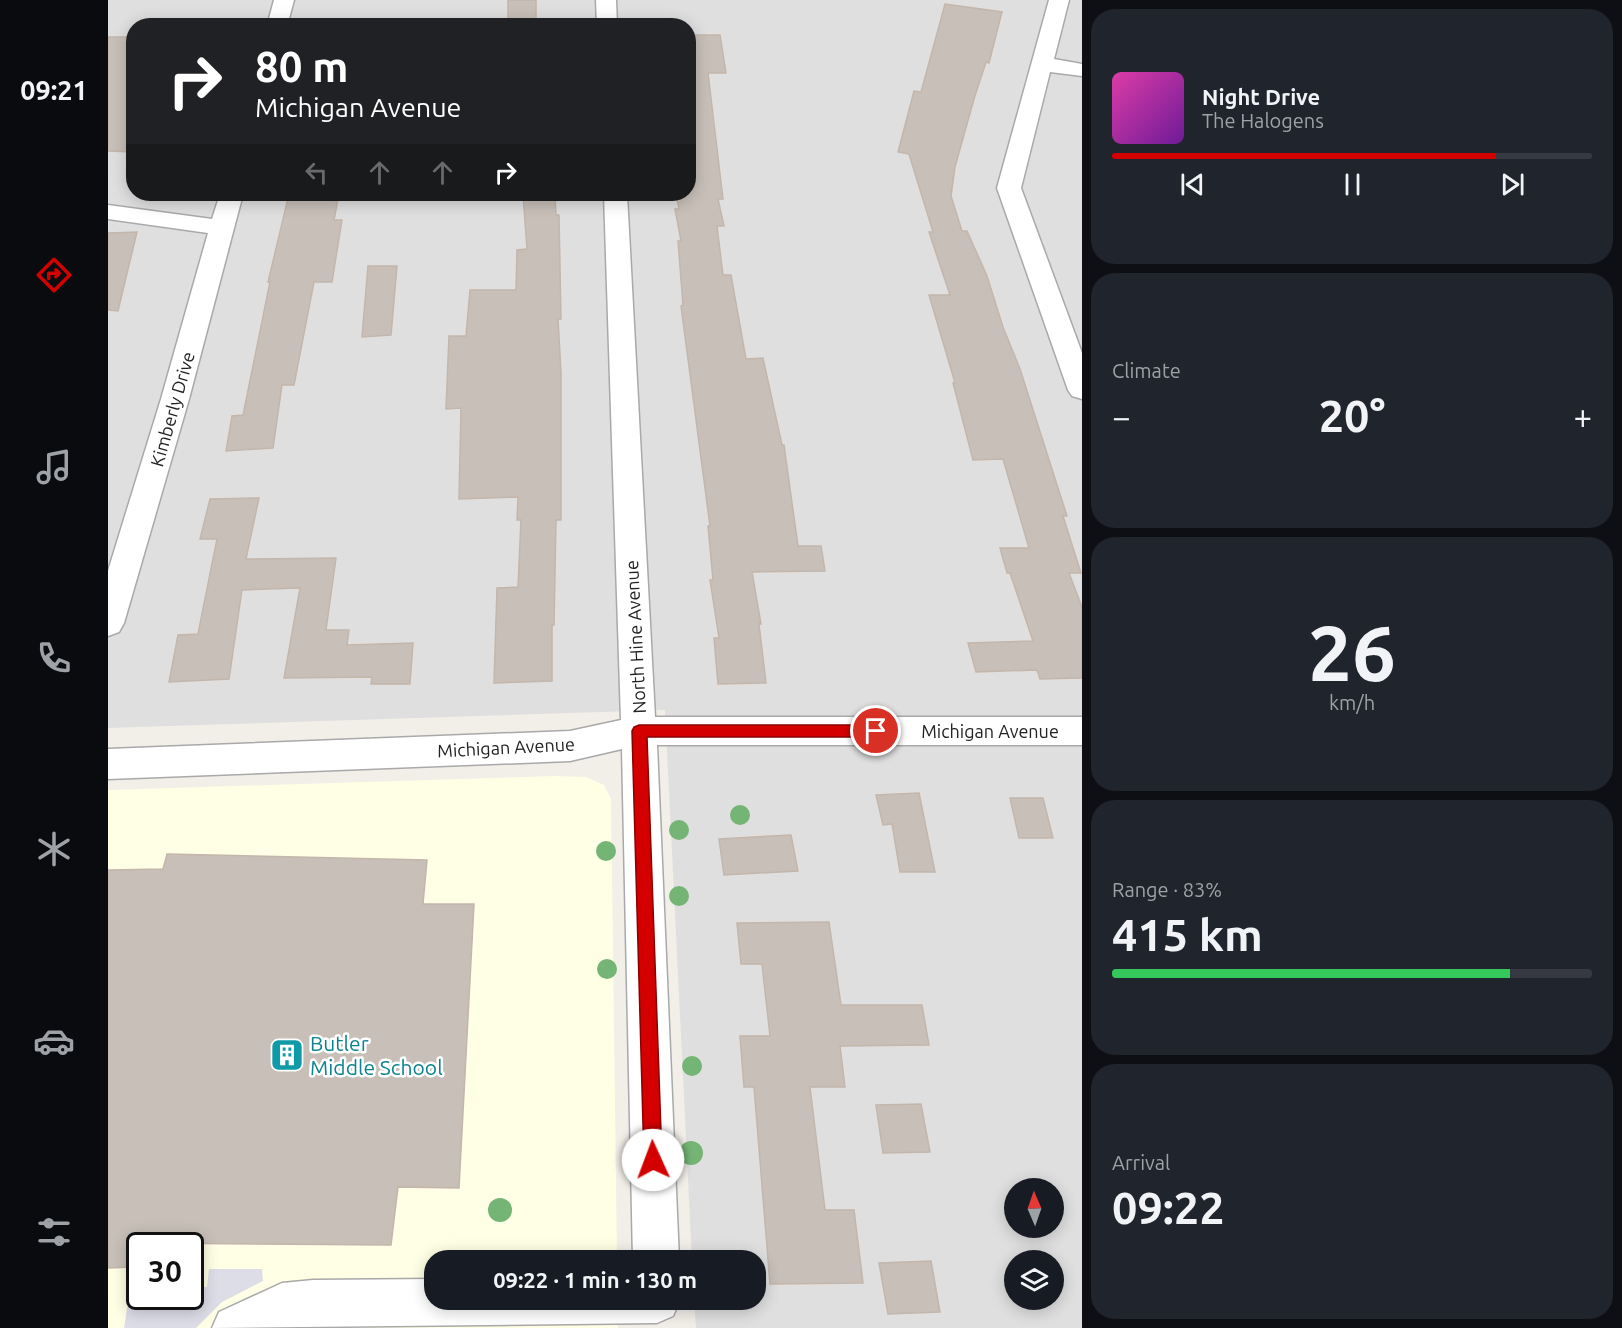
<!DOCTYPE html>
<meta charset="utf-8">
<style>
:root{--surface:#171b24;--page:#20242c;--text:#f1f3f6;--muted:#9ea1a6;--line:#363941;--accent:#d40000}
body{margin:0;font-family:Ubuntu,sans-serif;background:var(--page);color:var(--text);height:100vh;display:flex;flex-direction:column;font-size:22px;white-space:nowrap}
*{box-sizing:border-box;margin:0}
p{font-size:20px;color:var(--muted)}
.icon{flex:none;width:33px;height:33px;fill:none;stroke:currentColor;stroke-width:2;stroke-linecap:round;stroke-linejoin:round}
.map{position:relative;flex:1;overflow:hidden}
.sheet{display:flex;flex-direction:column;gap:9px;padding:9px;background:#0d0f14;width:540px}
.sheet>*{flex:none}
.guide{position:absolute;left:18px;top:18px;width:570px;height:183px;border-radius:24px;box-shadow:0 3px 15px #0003;background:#202124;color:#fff;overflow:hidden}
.needle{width:39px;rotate:358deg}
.tools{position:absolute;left:896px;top:1178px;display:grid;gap:12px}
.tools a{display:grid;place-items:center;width:60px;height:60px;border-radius:50%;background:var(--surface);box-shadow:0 3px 15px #0003;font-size:30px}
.speed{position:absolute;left:18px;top:1232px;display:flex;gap:12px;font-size:30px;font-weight:700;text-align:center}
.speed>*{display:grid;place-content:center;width:78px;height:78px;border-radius:50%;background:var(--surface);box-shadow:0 3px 15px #0003;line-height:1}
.speed .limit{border:3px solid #111;border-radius:9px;background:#fff;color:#111}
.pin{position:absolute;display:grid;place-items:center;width:51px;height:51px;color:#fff;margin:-26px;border:3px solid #fff;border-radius:50%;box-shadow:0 2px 6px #0007}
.me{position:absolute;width:66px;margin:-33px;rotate:358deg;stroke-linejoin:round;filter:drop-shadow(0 0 4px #0008)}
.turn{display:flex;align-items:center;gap:21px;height:126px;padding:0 30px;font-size:27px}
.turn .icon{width:78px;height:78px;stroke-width:2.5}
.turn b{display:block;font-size:42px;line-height:51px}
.lanes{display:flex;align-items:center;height:57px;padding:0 30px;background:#0003;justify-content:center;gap:30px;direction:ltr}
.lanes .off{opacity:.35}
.big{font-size:45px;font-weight:600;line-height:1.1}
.sheet .tile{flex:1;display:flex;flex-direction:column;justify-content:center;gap:9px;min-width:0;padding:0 21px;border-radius:24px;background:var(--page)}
.sheet .dial{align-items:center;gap:0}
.dial b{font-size:78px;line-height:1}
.song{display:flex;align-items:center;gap:18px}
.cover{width:72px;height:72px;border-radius:9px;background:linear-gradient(135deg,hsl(320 70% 55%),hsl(280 70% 35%))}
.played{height:6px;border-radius:3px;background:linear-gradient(90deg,var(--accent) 80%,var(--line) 80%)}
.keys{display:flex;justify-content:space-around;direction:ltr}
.heat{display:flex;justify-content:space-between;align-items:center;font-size:33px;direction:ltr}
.charge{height:9px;border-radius:4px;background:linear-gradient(90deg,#34c759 83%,var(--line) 0)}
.trip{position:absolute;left:316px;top:1250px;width:342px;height:60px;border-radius:24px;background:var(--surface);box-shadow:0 3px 15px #0003;font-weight:600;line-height:60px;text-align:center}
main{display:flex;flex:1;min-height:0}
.tabs{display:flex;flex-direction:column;width:108px;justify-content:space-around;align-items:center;background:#090b0e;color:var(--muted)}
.tabs .icon{width:42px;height:42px}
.tabs .current{color:var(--accent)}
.tabs b{font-size:27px;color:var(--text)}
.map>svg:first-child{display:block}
.residential{fill:#e0dfdf;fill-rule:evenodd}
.education{fill:#ffffe5;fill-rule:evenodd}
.plaza{fill:#dddde8}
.building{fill:#c7bfb8;stroke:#c4b6ab;stroke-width:1.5}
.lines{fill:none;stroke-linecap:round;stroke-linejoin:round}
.minor-casing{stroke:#a9a9a9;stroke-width:3}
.minor{fill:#fff;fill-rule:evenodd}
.tree{fill:#74b475}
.route{fill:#d40000;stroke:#8a0000;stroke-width:1.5}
.labels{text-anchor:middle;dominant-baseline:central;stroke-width:5;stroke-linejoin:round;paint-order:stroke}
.street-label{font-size:18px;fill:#222;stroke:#fff}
.near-culture-label{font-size:21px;fill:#0d838f;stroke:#fff;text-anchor:start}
</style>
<main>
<nav class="tabs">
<b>09:21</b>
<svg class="icon current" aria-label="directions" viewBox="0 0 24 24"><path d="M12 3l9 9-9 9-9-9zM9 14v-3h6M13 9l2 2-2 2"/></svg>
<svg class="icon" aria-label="music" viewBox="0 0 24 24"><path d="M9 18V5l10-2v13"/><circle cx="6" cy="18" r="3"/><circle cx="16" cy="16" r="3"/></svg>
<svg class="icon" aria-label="phone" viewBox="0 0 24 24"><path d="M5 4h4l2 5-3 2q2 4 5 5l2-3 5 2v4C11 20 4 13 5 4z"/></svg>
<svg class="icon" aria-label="climate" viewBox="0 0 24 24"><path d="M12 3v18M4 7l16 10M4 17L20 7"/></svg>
<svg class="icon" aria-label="car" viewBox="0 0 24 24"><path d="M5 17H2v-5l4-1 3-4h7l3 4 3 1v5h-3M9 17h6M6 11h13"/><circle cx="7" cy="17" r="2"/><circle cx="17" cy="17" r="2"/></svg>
<svg class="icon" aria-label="filters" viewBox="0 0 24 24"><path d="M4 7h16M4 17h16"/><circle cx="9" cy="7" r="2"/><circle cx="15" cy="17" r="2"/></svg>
</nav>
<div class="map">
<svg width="974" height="1328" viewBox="0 0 974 1328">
<rect width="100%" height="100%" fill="#f2efe9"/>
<path class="residential" d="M0,0H974V1328H588L586,1299H648V1260H584L557,710L0,728ZM26,26H580V194H26ZM906,1188H945V1227H906ZM906,1260H945V1299H906Z"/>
<path class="education" d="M446,776L478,777L496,785L503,799L509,1260H327V1299H510V1328H0V790ZM32,1245H82V1296H32Z"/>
<path class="plaza" d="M29,1243L76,1244L32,1245V1296H82L83,1287H99L101,1269H154L155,1281L114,1302L88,1328H16Z"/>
<g class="building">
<rect x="400" y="0" width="28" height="26"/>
<path d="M837,4L894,12L881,63L878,62L866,99L847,167L843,196L854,231H859L879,276L895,327L912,369L959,516H955L973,573H961L974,607V678L932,679L929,670L868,672L860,643L925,641L902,573H899L892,548H921L895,459L865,460L845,383H847L821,295H842L821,232H825L801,154L790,152L806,91L813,92Z"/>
<path d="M580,35H612L618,73H600L615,199H610L616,226H609L615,275H623L638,359L655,358L674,445H676L690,546H713L717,571L644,572L653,624H651L658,683L610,684L606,638H611L602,580H605L600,526H602L573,306L575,305L570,241H573L567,209H571L568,194H580Z"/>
<path d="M0,37H26V152L0,151Z"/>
<path d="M181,194H231L226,220H234L224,282H206L186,385H174L165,448L118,451L124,416L135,415L162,282H160Z"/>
<path d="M415,194H447L448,215H451L453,319H450L453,372V520H448L446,625H444V681L386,683L389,588L410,587L413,520H409L410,497L351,499L353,408L338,409L341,336H358L362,290H408L409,250L419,249Z"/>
<path d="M29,232L10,311L0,310V233Z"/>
<path d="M260,266H289L283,335L254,337Z"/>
<path d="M151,498L138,559L228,558L218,630H241L239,645L305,643L302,684H263L264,677L176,678L192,588L134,590L121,679L61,682L70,635L90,634L109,539H92L102,499Z"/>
<path d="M811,793L827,872H792L784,824L775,825L768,795Z"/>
<path d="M902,798H935L945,838H911Z"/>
<path d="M683,835L690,871L616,875L611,839Z"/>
<path d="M59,854L319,860L315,904H366L351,1188L290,1187L283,1245L29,1243L26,1267L0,1268V870L55,869Z"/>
<path d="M721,922L733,1005H814L821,1045L732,1046L737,1087H702L717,1210H746L755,1283L662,1284L646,1087H636L632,1036H662L654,964H633L629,923Z"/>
<path d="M813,1104L822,1152L775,1153L768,1105Z"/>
<path d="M823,1261L832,1312L780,1314L771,1263Z"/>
</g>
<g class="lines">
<g class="minor-casing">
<g id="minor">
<path d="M166,0H186L179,26H159Z"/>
<path d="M488,0H508L509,26H489Z"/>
<path d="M941,0H961L946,59L974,64V76L942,72L913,188L974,353V399L964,396L960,390L889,188Z"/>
<path d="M112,194H135L81,399L16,623L11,632L0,636V571L53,399L100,233L0,219V205L104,219Z"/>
<path d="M496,194H519L547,717H974V745H549L571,1260H525L514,749L462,761L0,779V749L462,731L513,720Z"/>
<path d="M327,1279V1299L572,1300L565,1316L549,1323L104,1328L111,1312L174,1283L205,1280Z"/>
</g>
</g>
<use href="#minor" class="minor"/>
</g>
<g class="tree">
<circle cx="632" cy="815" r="10"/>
<circle cx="571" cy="830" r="10"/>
<circle cx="498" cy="851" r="10"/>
<circle cx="571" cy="896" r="10"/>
<circle cx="499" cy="969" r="10"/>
<circle cx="584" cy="1066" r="10"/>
<circle cx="583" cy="1153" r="12"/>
<circle cx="392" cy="1210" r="12"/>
</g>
<path class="route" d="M531,725H768L773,727L775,731L773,735L768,737H539L554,1160L551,1167L545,1169L539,1167L536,1160L524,731L526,727Z"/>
<defs>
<g id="building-square" transform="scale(1.725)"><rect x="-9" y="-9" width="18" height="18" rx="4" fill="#0f9aa8" stroke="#fff"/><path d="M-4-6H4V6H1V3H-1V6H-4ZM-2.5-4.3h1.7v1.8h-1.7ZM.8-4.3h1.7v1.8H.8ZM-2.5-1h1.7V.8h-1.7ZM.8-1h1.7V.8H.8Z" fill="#fff"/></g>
</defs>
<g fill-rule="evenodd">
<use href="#building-square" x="179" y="1055"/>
</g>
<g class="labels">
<g class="street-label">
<text transform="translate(64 409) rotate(-74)">Kimberly Drive</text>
<text transform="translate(527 637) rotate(-93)">North Hine Avenue</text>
<text x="882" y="731">Michigan Avenue</text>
<text transform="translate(398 747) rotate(-3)">Michigan Avenue</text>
</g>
<g class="near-culture-label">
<text x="202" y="1043">Butler<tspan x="202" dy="24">Middle School</tspan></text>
</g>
</g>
</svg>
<div class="tools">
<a><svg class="needle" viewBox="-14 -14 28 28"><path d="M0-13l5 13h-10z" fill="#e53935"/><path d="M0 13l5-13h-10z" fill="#9ea1a6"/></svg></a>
<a><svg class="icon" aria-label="layers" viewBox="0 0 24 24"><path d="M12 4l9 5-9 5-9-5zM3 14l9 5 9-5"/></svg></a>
</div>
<div class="speed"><div class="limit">30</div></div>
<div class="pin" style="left:768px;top:731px;background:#d93025"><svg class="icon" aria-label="arrive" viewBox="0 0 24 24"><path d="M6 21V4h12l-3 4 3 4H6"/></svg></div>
<svg class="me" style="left:545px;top:1160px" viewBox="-20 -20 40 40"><circle r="19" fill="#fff"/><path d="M0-13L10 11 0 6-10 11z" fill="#d40000"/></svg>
<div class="trip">09:22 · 1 min · 130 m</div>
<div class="guide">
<div class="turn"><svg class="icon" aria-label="right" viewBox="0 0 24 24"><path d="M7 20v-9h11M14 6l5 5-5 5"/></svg><div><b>80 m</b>Michigan Avenue</div></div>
<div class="lanes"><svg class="icon off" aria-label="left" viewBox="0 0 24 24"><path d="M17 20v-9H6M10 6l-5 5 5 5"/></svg><svg class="icon off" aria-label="ahead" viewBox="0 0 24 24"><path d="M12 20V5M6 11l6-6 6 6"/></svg><svg class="icon off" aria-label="ahead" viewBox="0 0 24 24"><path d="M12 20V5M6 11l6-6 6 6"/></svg><svg class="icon" aria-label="right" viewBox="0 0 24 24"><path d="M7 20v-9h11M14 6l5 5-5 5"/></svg></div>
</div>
</div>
<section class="sheet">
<div class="tile">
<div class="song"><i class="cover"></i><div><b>Night Drive</b><p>The Halogens</p></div></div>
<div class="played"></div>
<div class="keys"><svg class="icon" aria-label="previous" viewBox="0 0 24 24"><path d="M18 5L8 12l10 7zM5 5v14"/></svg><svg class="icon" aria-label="pause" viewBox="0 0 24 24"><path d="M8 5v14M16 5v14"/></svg><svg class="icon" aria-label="next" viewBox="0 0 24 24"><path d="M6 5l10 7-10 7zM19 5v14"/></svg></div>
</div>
<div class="tile"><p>Climate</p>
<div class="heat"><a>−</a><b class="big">20°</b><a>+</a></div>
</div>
<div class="tile dial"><b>26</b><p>km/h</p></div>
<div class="tile"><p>Range · 83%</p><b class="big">415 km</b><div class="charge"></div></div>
<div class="tile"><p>Arrival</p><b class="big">09:22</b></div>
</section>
</main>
